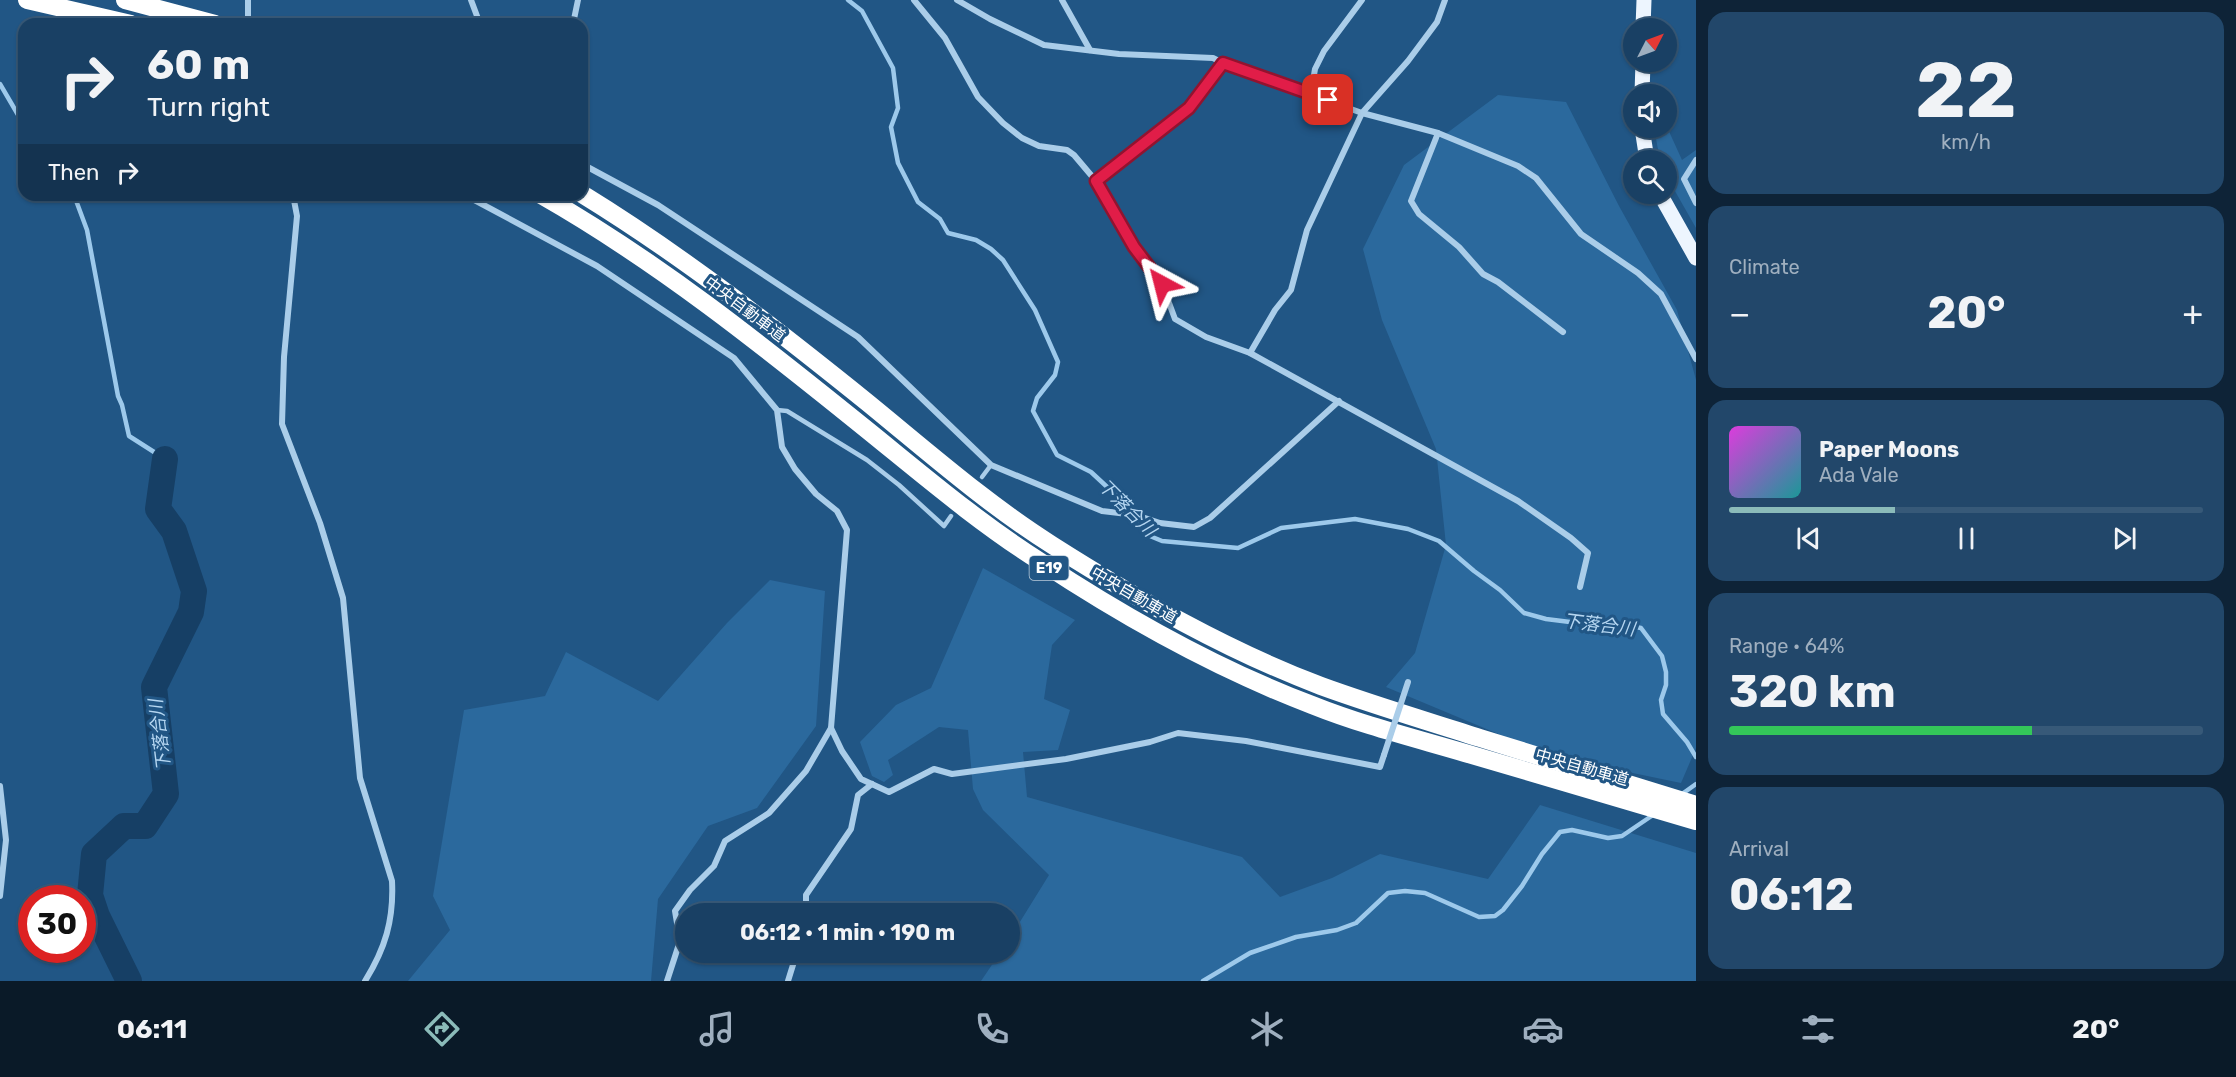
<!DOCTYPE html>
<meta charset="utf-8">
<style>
:root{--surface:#194064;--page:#22476a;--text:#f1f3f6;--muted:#9fafbf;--line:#375978;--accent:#8bbbb9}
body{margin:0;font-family:Rubik,"Noto Sans JP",sans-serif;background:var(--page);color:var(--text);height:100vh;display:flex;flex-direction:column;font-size:22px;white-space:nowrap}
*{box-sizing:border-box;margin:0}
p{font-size:20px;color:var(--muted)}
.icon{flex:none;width:33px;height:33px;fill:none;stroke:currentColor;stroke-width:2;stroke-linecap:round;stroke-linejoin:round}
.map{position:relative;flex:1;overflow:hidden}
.side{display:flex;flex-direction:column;gap:12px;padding:12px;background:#0e2337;width:540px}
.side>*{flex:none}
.guide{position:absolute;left:18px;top:18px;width:570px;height:183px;border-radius:18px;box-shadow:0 2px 4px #0004,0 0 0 2px var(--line);background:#194064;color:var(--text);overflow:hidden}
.needle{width:39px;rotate:48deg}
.buttons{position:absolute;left:1623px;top:18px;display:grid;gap:12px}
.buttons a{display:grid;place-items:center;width:54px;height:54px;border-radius:50%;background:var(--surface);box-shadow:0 2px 4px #0004,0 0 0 2px var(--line);font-size:30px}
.speed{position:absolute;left:18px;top:885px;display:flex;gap:12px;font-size:30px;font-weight:700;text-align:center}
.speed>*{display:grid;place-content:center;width:78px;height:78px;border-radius:50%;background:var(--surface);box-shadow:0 2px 4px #0004,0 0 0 2px var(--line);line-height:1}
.speed .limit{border:9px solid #d22;background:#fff;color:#111}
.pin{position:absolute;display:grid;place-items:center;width:51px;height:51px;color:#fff;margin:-26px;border-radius:12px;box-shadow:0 3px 9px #0006}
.me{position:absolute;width:66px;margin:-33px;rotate:322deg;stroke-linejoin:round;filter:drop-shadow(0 0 4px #0008)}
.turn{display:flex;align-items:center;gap:21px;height:126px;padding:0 30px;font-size:27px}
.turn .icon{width:78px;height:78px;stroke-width:2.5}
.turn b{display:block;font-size:42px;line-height:51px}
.then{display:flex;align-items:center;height:57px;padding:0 30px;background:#0003;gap:12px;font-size:22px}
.big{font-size:45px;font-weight:700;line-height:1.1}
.side .widget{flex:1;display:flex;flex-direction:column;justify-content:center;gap:9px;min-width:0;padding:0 21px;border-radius:18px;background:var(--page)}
.side .dial{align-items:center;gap:0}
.dial b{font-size:78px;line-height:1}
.song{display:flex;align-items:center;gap:18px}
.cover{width:72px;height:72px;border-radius:9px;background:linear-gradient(135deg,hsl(300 70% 55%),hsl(180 70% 35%))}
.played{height:6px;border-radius:3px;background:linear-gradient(90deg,var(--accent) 35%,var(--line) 35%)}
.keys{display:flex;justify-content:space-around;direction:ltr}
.heat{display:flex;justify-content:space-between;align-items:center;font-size:33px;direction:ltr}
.charge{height:9px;border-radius:4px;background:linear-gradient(90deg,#34c759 64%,var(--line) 0)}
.trip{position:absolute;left:675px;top:903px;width:345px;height:60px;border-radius:30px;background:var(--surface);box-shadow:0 2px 4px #0004,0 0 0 2px var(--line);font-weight:700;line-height:60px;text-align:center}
.menu{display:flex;height:96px;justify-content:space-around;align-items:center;background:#0a1a28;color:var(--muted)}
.menu .icon{width:42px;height:42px}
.menu .on{color:var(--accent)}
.menu b{font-size:27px;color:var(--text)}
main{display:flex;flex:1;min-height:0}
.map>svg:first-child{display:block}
.green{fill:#2b699d}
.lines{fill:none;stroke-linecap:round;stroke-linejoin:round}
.stream{stroke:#9dc9eb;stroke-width:4.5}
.river{stroke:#163f65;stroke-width:26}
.lane{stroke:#aacde9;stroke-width:4.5}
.street{stroke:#aacde9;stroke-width:6}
.primary{stroke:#edf5fe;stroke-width:15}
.highway{stroke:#fff;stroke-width:18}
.street-bridge{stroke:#aacde9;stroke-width:6}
.route-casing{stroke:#92132f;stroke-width:15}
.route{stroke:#e11d48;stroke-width:10}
.labels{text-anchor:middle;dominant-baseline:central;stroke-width:6;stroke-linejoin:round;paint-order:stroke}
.shield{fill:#215685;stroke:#bcccda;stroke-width:1.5}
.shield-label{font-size:15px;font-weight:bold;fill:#fff}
.street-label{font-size:16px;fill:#fff;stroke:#215685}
.water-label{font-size:18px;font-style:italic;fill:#b5d6f1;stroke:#215685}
</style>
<main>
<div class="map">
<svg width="1696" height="981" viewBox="0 0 1696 981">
<rect width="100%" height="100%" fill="#215685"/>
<g class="green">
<path d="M1498,95L1566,102L1619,206L1677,310L1696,380V748L1681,783L1599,766L1508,738L1386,687L1415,653L1446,545L1436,449L1382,320L1363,249L1404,165Z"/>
<path d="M1667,127L1682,160L1696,150V228L1667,177L1666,160H1660L1654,128Z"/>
<path d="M983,568L1075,620L1052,645L1044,699L1070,710L1058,750L1023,752L1027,797L1242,857L1280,897L1332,878L1380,854L1488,879L1540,805L1696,853V981H981L1000,953L1010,952V938L1049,875L983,810L973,789L968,730L939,727L888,760L893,775L884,782L872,776L860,742L896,705L931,688Z"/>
<path d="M770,580L825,591L816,726L757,808L708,826L658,899L651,981H408L450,930L433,896L464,710L545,696L566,652L658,701L727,623Z"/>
</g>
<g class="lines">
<g class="stream">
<path d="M848,0L862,11L893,68L898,108L891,127L898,163L918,202L940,219L948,233L976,240L991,249L1003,260L1035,310L1058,362L1055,375L1037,398L1033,411L1057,455L1091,472L1119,498L1150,536L1162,541L1238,548L1281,528L1355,519L1408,529L1439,541L1474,571L1500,590L1524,613L1546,619L1602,626L1626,625L1641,628L1662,656L1666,672V685L1661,700L1663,714L1687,742L1696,757"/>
<path d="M0,84L24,125"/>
<path d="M74,195L87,230L118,396L122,405L129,436L165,459"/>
<path d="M1682,794L1696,784"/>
<path d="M1203,981L1250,953L1296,937L1337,930L1356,923L1388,893L1405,891L1425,893L1479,917L1495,916L1503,910L1522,886L1542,854L1560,832L1572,830L1608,838L1622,836L1653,815"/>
</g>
<path class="river" d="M129,981L97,916L90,895L94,854L124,826H145L166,794L154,687L191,612L194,591L174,531L158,509L165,459"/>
<g class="lane">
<path d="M777,410L787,411L867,460L899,485L944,526L951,516"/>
<path d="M982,477L991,465"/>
</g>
<g class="street">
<path d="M471,0L480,24"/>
<path d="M914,0L945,38L978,97L1003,123L1022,138L1039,146L1067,150L1074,155L1096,181L1134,247L1162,284L1175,319L1206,337L1250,353L1518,501L1571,538L1588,553L1580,587"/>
<path d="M957,0L990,19L1044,45L1119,54L1213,58L1223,63L1362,113L1438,133L1518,166L1536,178L1581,234L1638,273L1661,294L1696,359"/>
<path d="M1062,0L1090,50"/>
<path d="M248,24V0"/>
<path d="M573,24L578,0"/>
<path d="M1311,93L1315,69L1324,51L1362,0"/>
<path d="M1438,133L1411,201L1419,214L1459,247L1483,274L1498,282L1563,332"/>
<path d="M1696,160L1684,179L1696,203"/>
<path d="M582,164L658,205L858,337L991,465L1102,511L1136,515L1160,523L1194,527L1210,518L1339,401"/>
<path d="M1096,181L1189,108L1223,63"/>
<path d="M293,195L297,216L284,357L282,424L320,523L343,598L360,778L392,881C394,920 385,949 365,981"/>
<path d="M465,195L597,266L734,358L777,410L782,447L795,469L816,494L837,511L847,530L831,728L842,751L861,779L889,792L934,769L952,774L1066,759L1150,742L1178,733L1246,741L1380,767L1384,755"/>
<path d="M1250,353L1275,310L1291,290L1307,230L1362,113L1408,61L1437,22L1445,0"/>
<path d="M0,786L6,840L0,896"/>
<path d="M806,914V895L851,829L858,795L872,784"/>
<path d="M667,981L680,941L675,911L690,890L714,866L725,841L769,813L806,771L831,728"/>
<path d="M788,981L797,952"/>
</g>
<g class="primary">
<path d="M1643,28L1644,0"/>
<path d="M1642,94L1643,62"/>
<path d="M1642,128L1647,160"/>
<path d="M1660,194L1696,258"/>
</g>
<g class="highway">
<path d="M27,0L131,24"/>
<path d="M125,0L215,24"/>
<path d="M582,194C683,256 776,329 868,403C928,452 987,504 1052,545C1137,599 1226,650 1321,686C1373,705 1427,721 1480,738C1552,760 1624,783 1696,805"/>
<path d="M541,195C657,261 762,345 866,429C923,475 979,523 1041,562C1126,618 1217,669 1312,705C1362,725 1414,738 1465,753C1542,775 1619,798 1696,821"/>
</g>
<path class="street-bridge" d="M1384,755L1408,682"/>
</g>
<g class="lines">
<g class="route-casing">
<path id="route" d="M1162,284L1134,247L1096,181L1189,108L1223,63L1328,100"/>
</g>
<use href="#route" class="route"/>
</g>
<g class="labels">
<rect class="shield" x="1029.5" y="556" width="39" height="24" rx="4.5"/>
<g class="shield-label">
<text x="1049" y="568">E19</text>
</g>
<g class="street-label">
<text transform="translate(745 309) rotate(37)">中央自動車道</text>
<text transform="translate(1134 595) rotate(30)">中央自動車道</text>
<text transform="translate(1582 767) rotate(16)">中央自動車道</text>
</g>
<g class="water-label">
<text transform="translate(1127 508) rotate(45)">下落合川</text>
<text transform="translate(1599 625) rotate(7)">下落合川</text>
<text transform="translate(160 735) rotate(-97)">下落合川</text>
</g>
</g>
</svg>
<div class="buttons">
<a><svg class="needle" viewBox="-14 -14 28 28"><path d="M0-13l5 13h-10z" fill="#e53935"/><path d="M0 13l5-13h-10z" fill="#9fafbf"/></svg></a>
<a><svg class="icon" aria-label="sound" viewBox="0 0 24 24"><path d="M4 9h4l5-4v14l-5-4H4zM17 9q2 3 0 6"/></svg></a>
<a><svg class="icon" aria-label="search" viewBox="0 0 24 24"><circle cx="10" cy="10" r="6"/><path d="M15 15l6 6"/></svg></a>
</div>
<div class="speed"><div class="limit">30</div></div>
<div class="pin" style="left:1328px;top:100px;background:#d93025"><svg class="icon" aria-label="arrive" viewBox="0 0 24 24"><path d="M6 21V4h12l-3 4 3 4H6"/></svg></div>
<svg class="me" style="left:1162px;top:284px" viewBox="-20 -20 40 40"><path d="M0-17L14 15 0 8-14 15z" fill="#e11d48" stroke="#fff" stroke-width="4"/></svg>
<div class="trip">06:12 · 1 min · 190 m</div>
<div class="guide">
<div class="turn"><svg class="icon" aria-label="right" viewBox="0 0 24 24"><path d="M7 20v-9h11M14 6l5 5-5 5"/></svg><div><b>60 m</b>Turn right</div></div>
<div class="then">Then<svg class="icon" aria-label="right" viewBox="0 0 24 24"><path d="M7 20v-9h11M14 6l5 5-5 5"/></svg></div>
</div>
</div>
<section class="side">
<div class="widget dial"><b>22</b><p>km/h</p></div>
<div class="widget"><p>Climate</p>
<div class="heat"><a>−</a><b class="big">20°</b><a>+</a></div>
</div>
<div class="widget">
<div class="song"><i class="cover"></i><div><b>Paper Moons</b><p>Ada Vale</p></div></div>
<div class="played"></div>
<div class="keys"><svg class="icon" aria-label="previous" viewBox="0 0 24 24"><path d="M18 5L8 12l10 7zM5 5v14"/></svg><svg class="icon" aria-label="pause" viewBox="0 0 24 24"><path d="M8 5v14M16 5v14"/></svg><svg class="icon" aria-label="next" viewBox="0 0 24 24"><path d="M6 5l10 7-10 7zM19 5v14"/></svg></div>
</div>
<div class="widget"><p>Range · 64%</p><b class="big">320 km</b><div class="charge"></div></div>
<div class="widget"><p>Arrival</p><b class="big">06:12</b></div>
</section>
</main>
<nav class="menu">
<b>06:11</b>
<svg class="icon on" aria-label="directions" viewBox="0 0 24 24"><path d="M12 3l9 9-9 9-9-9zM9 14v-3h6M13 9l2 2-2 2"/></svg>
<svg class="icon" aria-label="music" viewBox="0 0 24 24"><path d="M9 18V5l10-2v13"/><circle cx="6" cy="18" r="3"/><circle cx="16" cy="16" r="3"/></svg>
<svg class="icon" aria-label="phone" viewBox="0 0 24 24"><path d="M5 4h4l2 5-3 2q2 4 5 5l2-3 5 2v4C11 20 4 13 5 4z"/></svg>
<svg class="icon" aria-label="climate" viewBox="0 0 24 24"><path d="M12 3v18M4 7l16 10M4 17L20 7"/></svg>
<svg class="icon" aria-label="car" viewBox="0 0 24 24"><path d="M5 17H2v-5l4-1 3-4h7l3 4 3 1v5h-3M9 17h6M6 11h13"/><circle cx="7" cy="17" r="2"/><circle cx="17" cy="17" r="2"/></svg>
<svg class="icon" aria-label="filters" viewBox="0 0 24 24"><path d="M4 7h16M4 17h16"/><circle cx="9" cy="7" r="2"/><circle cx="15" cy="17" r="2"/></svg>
<b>20°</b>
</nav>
